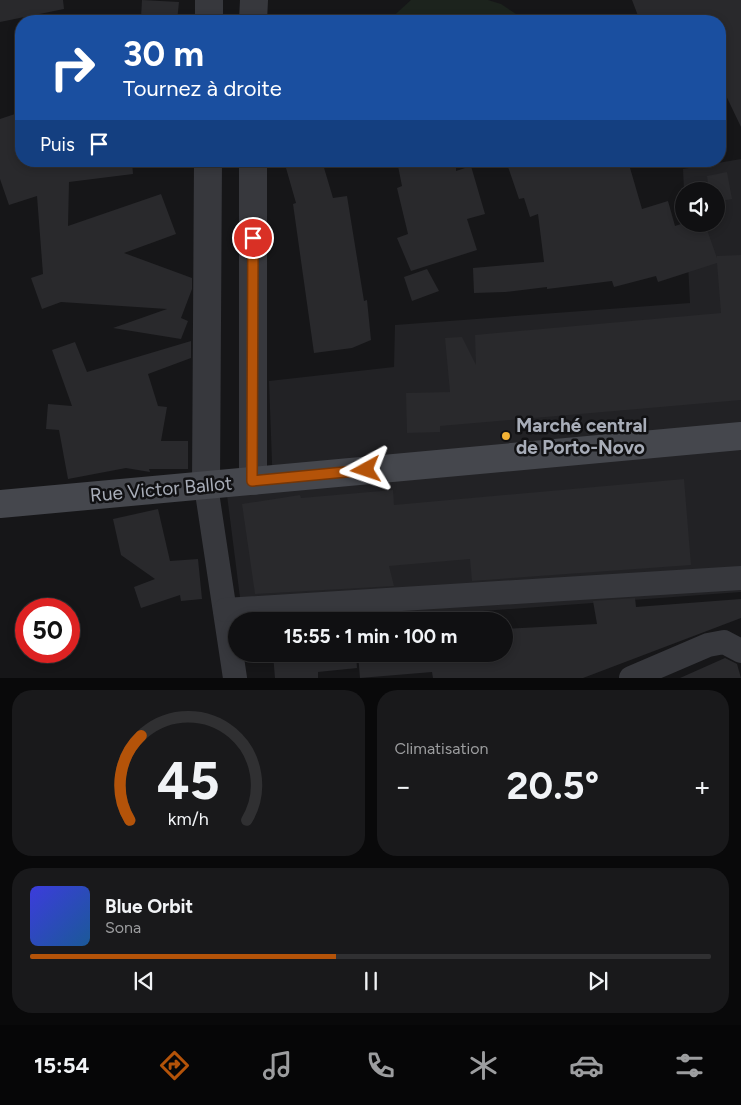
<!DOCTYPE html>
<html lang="fr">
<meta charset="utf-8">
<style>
:root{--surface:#101012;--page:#19191b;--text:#f1f3f6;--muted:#9c9d9f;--line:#303032;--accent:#b45309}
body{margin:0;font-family:Figtree,sans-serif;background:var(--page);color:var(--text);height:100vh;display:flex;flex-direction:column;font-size:19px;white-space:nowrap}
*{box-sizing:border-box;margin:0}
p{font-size:16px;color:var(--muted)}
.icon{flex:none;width:28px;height:28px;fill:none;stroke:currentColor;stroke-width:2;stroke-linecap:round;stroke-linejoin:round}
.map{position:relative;height:678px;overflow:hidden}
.sheet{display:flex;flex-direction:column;gap:12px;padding:12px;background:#09090a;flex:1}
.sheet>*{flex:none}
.guide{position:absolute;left:15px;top:15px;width:711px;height:152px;border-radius:20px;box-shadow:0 2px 8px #0003,0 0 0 1px var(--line);background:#1a4fa0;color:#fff;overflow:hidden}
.fabs{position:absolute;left:675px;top:182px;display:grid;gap:10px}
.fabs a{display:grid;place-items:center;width:50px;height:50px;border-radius:50%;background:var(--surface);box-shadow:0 2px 8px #0003,0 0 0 1px var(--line);font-size:25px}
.speed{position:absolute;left:15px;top:598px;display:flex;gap:10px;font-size:25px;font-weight:700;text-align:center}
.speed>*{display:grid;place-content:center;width:65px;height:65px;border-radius:50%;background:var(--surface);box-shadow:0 2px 8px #0003,0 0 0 1px var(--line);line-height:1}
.speed .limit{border:8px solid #d22;background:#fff;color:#111}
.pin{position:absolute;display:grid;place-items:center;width:42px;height:42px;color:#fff;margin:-21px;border:2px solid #fff;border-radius:50%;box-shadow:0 1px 5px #0007}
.me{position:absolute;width:55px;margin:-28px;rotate:265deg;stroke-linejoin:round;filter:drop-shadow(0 0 4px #0008)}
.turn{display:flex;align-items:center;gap:18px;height:105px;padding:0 25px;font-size:22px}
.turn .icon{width:65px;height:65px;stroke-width:2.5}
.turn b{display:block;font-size:35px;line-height:42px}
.then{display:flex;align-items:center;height:48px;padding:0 25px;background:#0003;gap:10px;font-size:19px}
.big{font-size:38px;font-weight:700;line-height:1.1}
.sheet .widget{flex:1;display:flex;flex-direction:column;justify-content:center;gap:8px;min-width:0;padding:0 18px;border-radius:20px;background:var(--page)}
.sheet .dial{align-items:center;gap:0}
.dial svg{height:130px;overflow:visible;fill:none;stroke:var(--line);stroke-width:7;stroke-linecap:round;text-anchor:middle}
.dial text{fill:var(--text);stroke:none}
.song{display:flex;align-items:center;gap:15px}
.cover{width:60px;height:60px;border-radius:8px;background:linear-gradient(135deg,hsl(240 70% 55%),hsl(210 70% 35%))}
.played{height:5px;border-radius:2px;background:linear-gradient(90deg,var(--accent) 45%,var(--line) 45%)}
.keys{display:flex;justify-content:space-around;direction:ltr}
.heat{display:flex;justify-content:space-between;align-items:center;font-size:28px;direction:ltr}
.sheet .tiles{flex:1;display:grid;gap:12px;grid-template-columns:1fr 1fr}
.widget:last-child{grid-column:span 2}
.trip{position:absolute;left:228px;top:612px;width:285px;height:50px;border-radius:25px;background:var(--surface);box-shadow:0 2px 8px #0003,0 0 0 1px var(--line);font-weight:700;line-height:50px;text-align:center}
.tab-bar{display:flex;height:80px;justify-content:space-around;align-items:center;background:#060607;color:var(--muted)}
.tab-bar .icon{width:35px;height:35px}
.tab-bar .current{color:var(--accent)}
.tab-bar b{font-size:22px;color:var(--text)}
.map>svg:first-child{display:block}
.built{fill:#222225}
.green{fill:#1c231d}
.building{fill:#29292c}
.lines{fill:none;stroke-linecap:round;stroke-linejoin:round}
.minor{stroke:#37383d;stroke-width:24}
.tertiary{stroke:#37383d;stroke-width:28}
.secondary{stroke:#45474d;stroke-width:28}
.route-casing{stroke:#753606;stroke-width:12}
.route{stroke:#b45309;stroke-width:9}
.poi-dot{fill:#f2b134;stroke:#111113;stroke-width:2}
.labels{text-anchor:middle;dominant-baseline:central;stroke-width:5;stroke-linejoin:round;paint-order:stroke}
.poi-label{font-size:19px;font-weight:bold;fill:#a8adb8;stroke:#111113;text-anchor:start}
.street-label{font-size:19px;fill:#a8adb8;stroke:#111113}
</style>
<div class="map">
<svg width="741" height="678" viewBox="0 0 741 678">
<rect width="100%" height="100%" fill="#161618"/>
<path class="built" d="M741,159V592L347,621H243L227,495L273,490L269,381L394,367L395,325L690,303L686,224H716V191H684L683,169Z"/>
<path class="green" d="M411,0H488L501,4L516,14L518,21H388Z"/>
<g class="building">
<path d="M0,0H63L64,9L0,22Z"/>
<path d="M142,0L179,2L177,21L141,18Z"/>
<path d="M632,0H741V127L720,83V21H640Z"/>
<path d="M21,112V161H132L133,174L69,182L68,226L161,194L176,234L124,253L192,278V289L181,318L188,321L181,339L113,328L167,309L61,302L42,309L31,278L43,274L37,196L9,205L0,179V119Z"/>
<path d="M284,161H322L333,198L347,196L364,301L367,300L371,340L352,348L314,353L293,204L296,203Z"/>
<path d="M397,161H456V171L471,166L485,214L467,219L477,250L411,271L397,238L408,234L397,188L402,186Z"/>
<path d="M506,161H628L642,209L668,201L675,226L684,223L705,224L717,258V256L741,255V400L440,426V432L407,433L406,393L450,392L445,338L462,337L476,365L475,335L721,313L717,263L658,282L656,276L614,287L612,281L547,289V287L505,292L474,293L473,268L544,262L538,214L530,217L524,198L519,199Z"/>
<path d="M727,172L732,199L716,202V191H709L707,176Z"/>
<path d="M427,269L439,291L412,301L404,277Z"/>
<path d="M191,341V358L148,374L158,406L167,407L161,441H188V469H149L150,472L126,468L68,479L59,430L46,429L48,404L72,406L52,350L75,342L87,372Z"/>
<path d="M684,479L691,565L472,581L470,559L389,566L394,586L255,594L242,504L300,495L301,498L393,490L394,505Z"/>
<path d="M158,509L170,561L198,559L202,599L181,601L180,595L141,608L134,587L155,579L121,555L113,519Z"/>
<path d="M635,598L636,607L741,599V618L583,678H433L432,672L360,678L358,654H504V629L597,624L593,601Z"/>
<path d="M273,654H356L357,668L318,672V678H275Z"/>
<path d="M725,658L737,664L741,678H680Z"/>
</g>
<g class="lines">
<g class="minor">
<path d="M206,486L235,678"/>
<path d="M225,610L741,578"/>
<path d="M631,678L708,645L724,642L741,651"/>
</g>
<g class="tertiary">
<path d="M209,21V0"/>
<path d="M253,21L254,0"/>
<path d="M253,481V161"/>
<path d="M206,486L208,161"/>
</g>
<path class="secondary" d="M0,504L741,436"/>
</g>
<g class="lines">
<g class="route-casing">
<path id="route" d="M253,238L252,481L366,470"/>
</g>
<use href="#route" class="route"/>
</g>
<circle class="poi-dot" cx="506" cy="436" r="5"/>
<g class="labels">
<g class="poi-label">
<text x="516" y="425">Marché central<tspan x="516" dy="22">de Porto-Novo</tspan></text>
</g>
<g class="street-label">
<text transform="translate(161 489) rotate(-5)">Rue Victor Ballot</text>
</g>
</g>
</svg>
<div class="fabs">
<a><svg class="icon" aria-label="sound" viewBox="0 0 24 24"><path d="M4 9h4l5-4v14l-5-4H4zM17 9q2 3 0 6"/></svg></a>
</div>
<div class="speed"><div class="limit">50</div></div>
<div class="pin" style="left:253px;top:238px;background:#d93025"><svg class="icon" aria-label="arrive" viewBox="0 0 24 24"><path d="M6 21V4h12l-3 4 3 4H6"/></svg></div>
<svg class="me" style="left:366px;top:470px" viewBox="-20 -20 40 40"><path d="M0-17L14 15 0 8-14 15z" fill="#b45309" stroke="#fff" stroke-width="4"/></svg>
<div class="trip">15:55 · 1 min · 100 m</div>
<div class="guide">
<div class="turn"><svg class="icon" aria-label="right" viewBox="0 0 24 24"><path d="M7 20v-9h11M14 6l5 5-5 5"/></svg><div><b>30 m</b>Tournez à droite</div></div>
<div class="then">Puis<svg class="icon" aria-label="arrive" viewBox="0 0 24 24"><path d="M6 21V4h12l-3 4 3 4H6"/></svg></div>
</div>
</div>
<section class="sheet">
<div class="tiles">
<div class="widget dial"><svg viewBox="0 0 100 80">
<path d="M14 69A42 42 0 1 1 86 69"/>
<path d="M14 69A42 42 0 0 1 21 17" stroke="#b45309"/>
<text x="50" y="56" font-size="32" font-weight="700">45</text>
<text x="50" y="72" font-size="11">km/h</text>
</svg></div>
<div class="widget"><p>Climatisation</p>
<div class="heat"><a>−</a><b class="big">20.5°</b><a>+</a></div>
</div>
<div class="widget">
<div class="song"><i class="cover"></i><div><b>Blue Orbit</b><p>Sona</p></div></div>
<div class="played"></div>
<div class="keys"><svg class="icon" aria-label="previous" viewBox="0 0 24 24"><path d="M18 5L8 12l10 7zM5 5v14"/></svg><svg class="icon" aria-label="pause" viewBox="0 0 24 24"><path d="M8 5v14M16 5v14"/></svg><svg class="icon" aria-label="next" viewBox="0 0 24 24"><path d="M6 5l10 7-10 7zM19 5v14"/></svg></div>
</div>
</div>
</section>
<nav class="tab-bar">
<b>15:54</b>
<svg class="icon current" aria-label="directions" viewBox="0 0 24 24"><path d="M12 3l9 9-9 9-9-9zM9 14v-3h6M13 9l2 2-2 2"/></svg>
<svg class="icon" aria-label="music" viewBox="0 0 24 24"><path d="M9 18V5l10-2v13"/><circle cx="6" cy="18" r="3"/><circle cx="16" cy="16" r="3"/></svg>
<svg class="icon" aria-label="phone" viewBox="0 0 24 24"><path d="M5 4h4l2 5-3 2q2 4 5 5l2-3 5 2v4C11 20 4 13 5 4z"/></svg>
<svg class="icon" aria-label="climate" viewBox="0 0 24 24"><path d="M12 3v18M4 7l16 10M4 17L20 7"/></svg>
<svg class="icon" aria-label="car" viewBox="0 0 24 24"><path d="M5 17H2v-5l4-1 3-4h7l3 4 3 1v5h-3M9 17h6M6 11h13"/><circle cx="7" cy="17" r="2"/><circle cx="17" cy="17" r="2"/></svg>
<svg class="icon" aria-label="filters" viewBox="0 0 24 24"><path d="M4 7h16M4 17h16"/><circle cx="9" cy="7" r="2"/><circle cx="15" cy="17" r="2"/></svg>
</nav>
